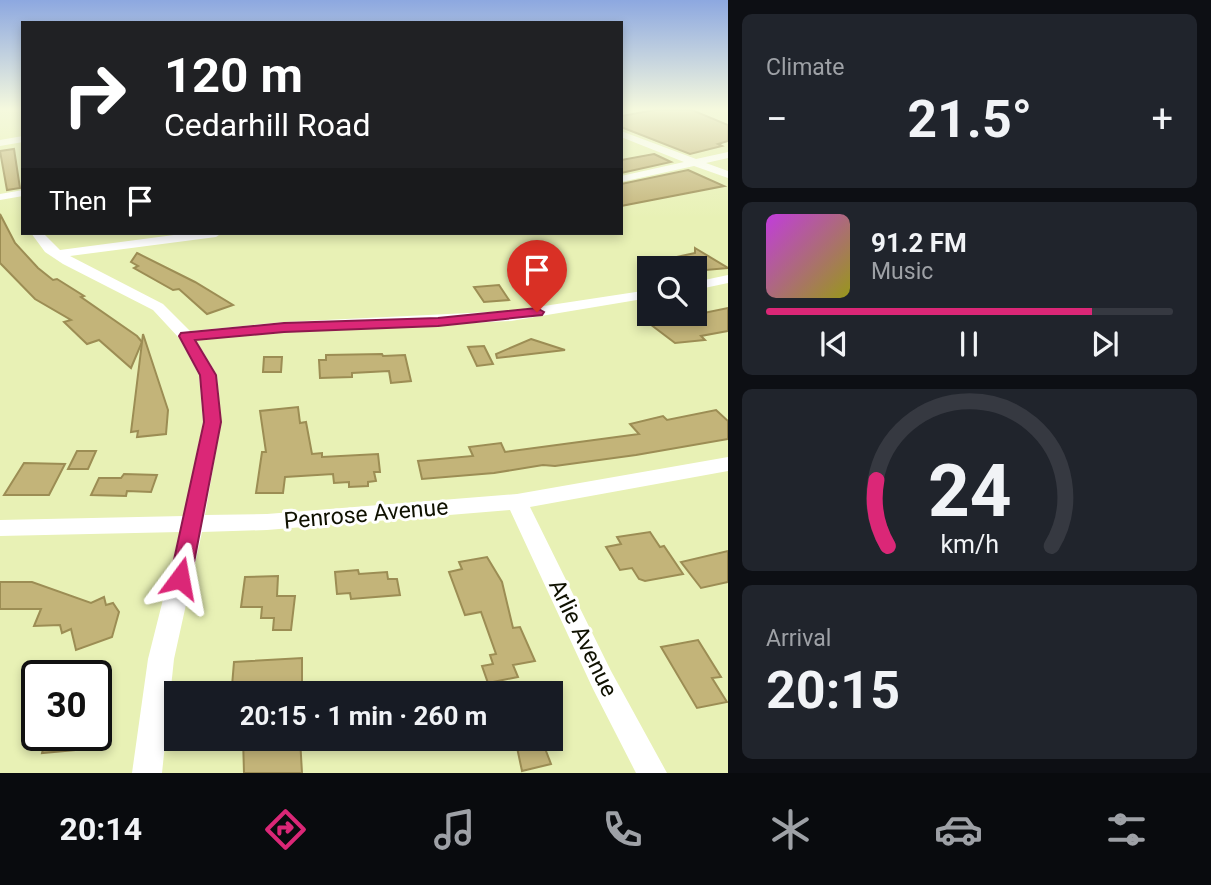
<!DOCTYPE html>
<meta charset="utf-8">
<style>
:root{--surface:#171b24;--page:#20242c;--text:#f1f3f6;--muted:#9ea1a6;--line:#363941;--accent:#db2777}
body{margin:0;font-family:Roboto,sans-serif;background:var(--page);color:var(--text);height:100vh;display:flex;flex-direction:column;font-size:26px;white-space:nowrap}
*{box-sizing:border-box;margin:0}
p{font-size:23px;color:var(--muted)}
.icon{flex:none;width:38px;height:38px;fill:none;stroke:currentColor;stroke-width:2;stroke-linecap:round;stroke-linejoin:round}
.map{position:relative;flex:1;overflow:hidden}
.side{display:flex;flex-direction:column;gap:14px;padding:14px;background:#0d0f14;width:483px}
.side>*{flex:none}
.guide{position:absolute;left:21px;top:21px;width:602px;height:214px;border-radius:0px;box-shadow:0 4px 10px #0003;background:#202124;color:#fff;overflow:hidden}
.fabs{position:absolute;left:637px;top:256px;display:grid;gap:14px}
.fabs a{display:grid;place-items:center;width:70px;height:70px;border-radius:0px;background:var(--surface);box-shadow:0 4px 10px #0003;font-size:35px}
.speed{position:absolute;left:21px;top:660px;display:flex;gap:14px;font-size:35px;font-weight:700;text-align:center}
.speed>*{display:grid;place-content:center;width:91px;height:91px;border-radius:50%;background:var(--surface);box-shadow:0 4px 10px #0003;line-height:1}
.speed .limit{border:4px solid #111;border-radius:10px;background:#fff;color:#111}
.pin{position:absolute;display:grid;place-items:center;width:60px;height:60px;color:#fff;margin:-72px -30px;border-radius:50% 50% 50% 0;rotate:-45deg;box-shadow:0 0 7px #0007}
.pin .icon{rotate:45deg}
.me{position:absolute;width:77px;margin:-38px;rotate:13deg;stroke-linejoin:round;filter:drop-shadow(0 0 5px #0008)}
.turn{display:flex;align-items:center;gap:24px;height:147px;padding:0 28px;font-size:32px}
.turn .icon{width:91px;height:91px;stroke-width:2.5}
.turn b{display:block;font-size:49px;line-height:60px}
.then{display:flex;align-items:center;height:66px;padding:0 28px;background:#0003;gap:14px;font-size:26px}
.big{font-size:52px;font-weight:700;line-height:1.1}
.side .card{flex:1;display:flex;flex-direction:column;justify-content:center;gap:10px;min-width:0;padding:0 24px;border-radius:10px;background:var(--page)}
.side .dial{align-items:center;gap:0}
.dial svg{height:182px;overflow:visible;fill:none;stroke:var(--line);stroke-width:7;stroke-linecap:round;text-anchor:middle}
.dial text{fill:var(--text);stroke:none}
.song{display:flex;align-items:center;gap:21px}
.cover{width:84px;height:84px;border-radius:10px;background:linear-gradient(135deg,hsl(290 70% 55%),hsl(60 70% 35%))}
.played{height:7px;border-radius:4px;background:linear-gradient(90deg,var(--accent) 80%,var(--line) 80%)}
.keys{display:flex;justify-content:space-around;direction:ltr}
.heat{display:flex;justify-content:space-between;align-items:center;font-size:38px;direction:ltr}
.trip{position:absolute;left:164px;top:681px;width:399px;height:70px;border-radius:0px;background:var(--surface);box-shadow:0 4px 10px #0003;font-weight:700;line-height:70px;text-align:center}
.dock{display:flex;height:112px;justify-content:space-around;align-items:center;background:#090b0e;color:var(--muted)}
.dock .icon{width:49px;height:49px}
.dock .current{color:var(--accent)}
.dock b{font-size:32px;color:var(--text)}
main{display:flex;flex:1;min-height:0}
.map>svg:first-child{display:block}
.building{fill:#c3b479;stroke:#9c8d54;stroke-width:2}
.lines{fill:none;stroke-linecap:round;stroke-linejoin:round}
.street{fill:#fff;fill-rule:evenodd}
.route{fill:#db2777;stroke:#8e194d;stroke-width:2}
.labels{text-anchor:middle;dominant-baseline:central;stroke-width:6;stroke-linejoin:round;paint-order:stroke}
.near-street-label{font-size:23px;fill:#0f1100;stroke:#fff}
</style>
<main>
<div class="map">
<svg width="728" height="773" viewBox="0 0 728 773">
<rect width="100%" height="100%" fill="#e8f1b5"/>
<g class="building">
<path d="M655,110H692L728,125V141L718,144L722,146L690,154L621,127V116Z"/>
<path d="M14,149L20,188L7,190L0,151Z"/>
<path d="M654,154L671,162L621,173V160Z"/>
<path d="M688,170L724,186L621,206V184Z"/>
<path d="M0,214L15,243L38,268L53,280L57,279L84,296L81,297L137,336L142,342L131,368L99,340L87,344L64,322L71,320L35,299L0,263Z"/>
<path d="M695,248L728,268L695,271V268H659L658,261L695,253Z"/>
<path d="M137,253L195,282L233,305L207,314L179,289L173,290L134,268L138,266L131,262Z"/>
<path d="M499,285L509,300L484,302L474,287Z"/>
<path d="M728,308V331L701,336L705,340L675,343L650,324Z"/>
<path d="M143,334L168,410L166,434L137,437L138,431L131,432Z"/>
<path d="M531,339L565,350L497,358L496,354Z"/>
<path d="M484,346L493,364L477,366L468,347Z"/>
<path d="M382,354L383,356L405,355L411,381L391,383L389,371L352,373V377L320,378L319,360H326V355Z"/>
<path d="M264,357H282L281,372H263Z"/>
<path d="M298,407L300,423L306,422L312,454L322,453V457L378,454L380,472H374L376,481L368,482V486L349,487V482L334,483L333,474L285,477L283,493H256L262,452H266L260,411Z"/>
<path d="M716,410L728,421V439L636,455L555,466L543,465L494,473L422,479L418,461L473,456L469,447L501,443L505,452L639,434L630,424L663,416L667,420Z"/>
<path d="M77,451H96L88,469H68Z"/>
<path d="M24,463L65,464L49,495H4Z"/>
<path d="M124,474L157,475L151,492L127,491L126,496L91,495L99,478H121Z"/>
<path d="M650,532L660,547L664,546L683,574L645,581L639,579L632,568L620,570L606,547L621,544L617,537Z"/>
<path d="M728,551V582L701,588L681,562Z"/>
<path d="M487,557L502,582L513,628L520,627L535,661L513,665L518,677L488,683L482,666L493,664L490,655L496,654L481,612L465,615L449,572L462,569L459,562Z"/>
<path d="M358,570L359,574L387,572L388,579H397L400,595L351,599L350,593L337,594L335,572Z"/>
<path d="M278,576L277,596H295L291,630H273L274,618H261L262,607H241L245,577Z"/>
<path d="M0,582H32L91,603L104,597L106,605L113,603L119,612L112,637L76,650L71,629L62,633L60,625L34,626L41,609H0Z"/>
<path d="M698,640L721,677L712,678L727,702L697,708L661,647Z"/>
<path d="M302,658V690L234,693L235,686H232L234,662Z"/>
<path d="M47,735H79L75,750L42,753Z"/>
<path d="M243,738H300L302,773H244Z"/>
<path d="M515,738H541L551,764L522,771Z"/>
</g>
<g class="lines">
<g class="street">
<path d="M621,131L696,159L728,152V158L706,163L728,171V178L694,166L621,182V176L684,162L621,137Z"/>
<path d="M23,136V142L0,146V140Z"/>
<path d="M23,190V196L0,200V194Z"/>
<path d="M31,233H43L60,250L189,233H222L216,237L70,256L163,304L190,331L284,322L511,311L649,290V298L511,321L284,332L196,340L217,375L221,422L205,515L267,514L517,494L728,457V471L530,507L611,671L667,773H636L593,689L510,510L267,530L202,532L174,659L162,773H132L148,659L180,532L0,536V520L184,516L203,422L199,375L179,338L153,310L63,264L45,252Z"/>
<path d="M728,275V283L695,290V282Z"/>
</g>
</g>
<linearGradient id="sky" x2="0" y2="1"><stop stop-color="#8da8e0"/><stop offset="0.5" stop-color="#f5f9de"/><stop offset="1" stop-color="#f5f9de" stop-opacity="0"/></linearGradient>
<rect width="728" height="218" fill="url(#sky)"/>
<path class="route" d="M537,308L544,312L542,315L438,326L284,332L195,340L216,375L221,422L191,578L188,584L180,587L173,584L170,578L204,422L200,375L179,336L181,333L284,323L438,318Z"/>
<g class="labels">
<g class="near-street-label">
<text transform="translate(366 514) rotate(-5)">Penrose Avenue</text>
<text transform="translate(583 638) rotate(64)">Arlie Avenue</text>
</g>
</g>
</svg>
<div class="fabs">
<a><svg class="icon" aria-label="search" viewBox="0 0 24 24"><circle cx="10" cy="10" r="6"/><path d="M15 15l6 6"/></svg></a>
</div>
<div class="speed"><div class="limit">30</div></div>
<div class="pin" style="left:537px;top:312px;background:#d93025"><svg class="icon" aria-label="arrive" viewBox="0 0 24 24"><path d="M6 21V4h12l-3 4 3 4H6"/></svg></div>
<svg class="me" style="left:180px;top:578px" viewBox="-20 -20 40 40"><path d="M0-17L14 15 0 8-14 15z" fill="#db2777" stroke="#fff" stroke-width="4"/></svg>
<div class="trip">20:15 · 1 min · 260 m</div>
<div class="guide">
<div class="turn"><svg class="icon" aria-label="right" viewBox="0 0 24 24"><path d="M7 20v-9h11M14 6l5 5-5 5"/></svg><div><b>120 m</b>Cedarhill Road</div></div>
<div class="then">Then<svg class="icon" aria-label="arrive" viewBox="0 0 24 24"><path d="M6 21V4h12l-3 4 3 4H6"/></svg></div>
</div>
</div>
<section class="side">
<div class="card"><p>Climate</p>
<div class="heat"><a>−</a><b class="big">21.5°</b><a>+</a></div>
</div>
<div class="card">
<div class="song"><i class="cover"></i><div><b>91.2 FM</b><p>Music</p></div></div>
<div class="played"></div>
<div class="keys"><svg class="icon" aria-label="previous" viewBox="0 0 24 24"><path d="M18 5L8 12l10 7zM5 5v14"/></svg><svg class="icon" aria-label="pause" viewBox="0 0 24 24"><path d="M8 5v14M16 5v14"/></svg><svg class="icon" aria-label="next" viewBox="0 0 24 24"><path d="M6 5l10 7-10 7zM19 5v14"/></svg></div>
</div>
<div class="card dial"><svg viewBox="0 0 100 80">
<path d="M14 69A42 42 0 1 1 86 69"/>
<path d="M14 69A42 42 0 0 1 9 40" stroke="#db2777"/>
<text x="50" y="56" font-size="32" font-weight="700">24</text>
<text x="50" y="72" font-size="11">km/h</text>
</svg></div>
<div class="card"><p>Arrival</p><b class="big">20:15</b></div>
</section>
</main>
<nav class="dock">
<b>20:14</b>
<svg class="icon current" aria-label="directions" viewBox="0 0 24 24"><path d="M12 3l9 9-9 9-9-9zM9 14v-3h6M13 9l2 2-2 2"/></svg>
<svg class="icon" aria-label="music" viewBox="0 0 24 24"><path d="M9 18V5l10-2v13"/><circle cx="6" cy="18" r="3"/><circle cx="16" cy="16" r="3"/></svg>
<svg class="icon" aria-label="phone" viewBox="0 0 24 24"><path d="M5 4h4l2 5-3 2q2 4 5 5l2-3 5 2v4C11 20 4 13 5 4z"/></svg>
<svg class="icon" aria-label="climate" viewBox="0 0 24 24"><path d="M12 3v18M4 7l16 10M4 17L20 7"/></svg>
<svg class="icon" aria-label="car" viewBox="0 0 24 24"><path d="M5 17H2v-5l4-1 3-4h7l3 4 3 1v5h-3M9 17h6M6 11h13"/><circle cx="7" cy="17" r="2"/><circle cx="17" cy="17" r="2"/></svg>
<svg class="icon" aria-label="filters" viewBox="0 0 24 24"><path d="M4 7h16M4 17h16"/><circle cx="9" cy="7" r="2"/><circle cx="15" cy="17" r="2"/></svg>
</nav>
